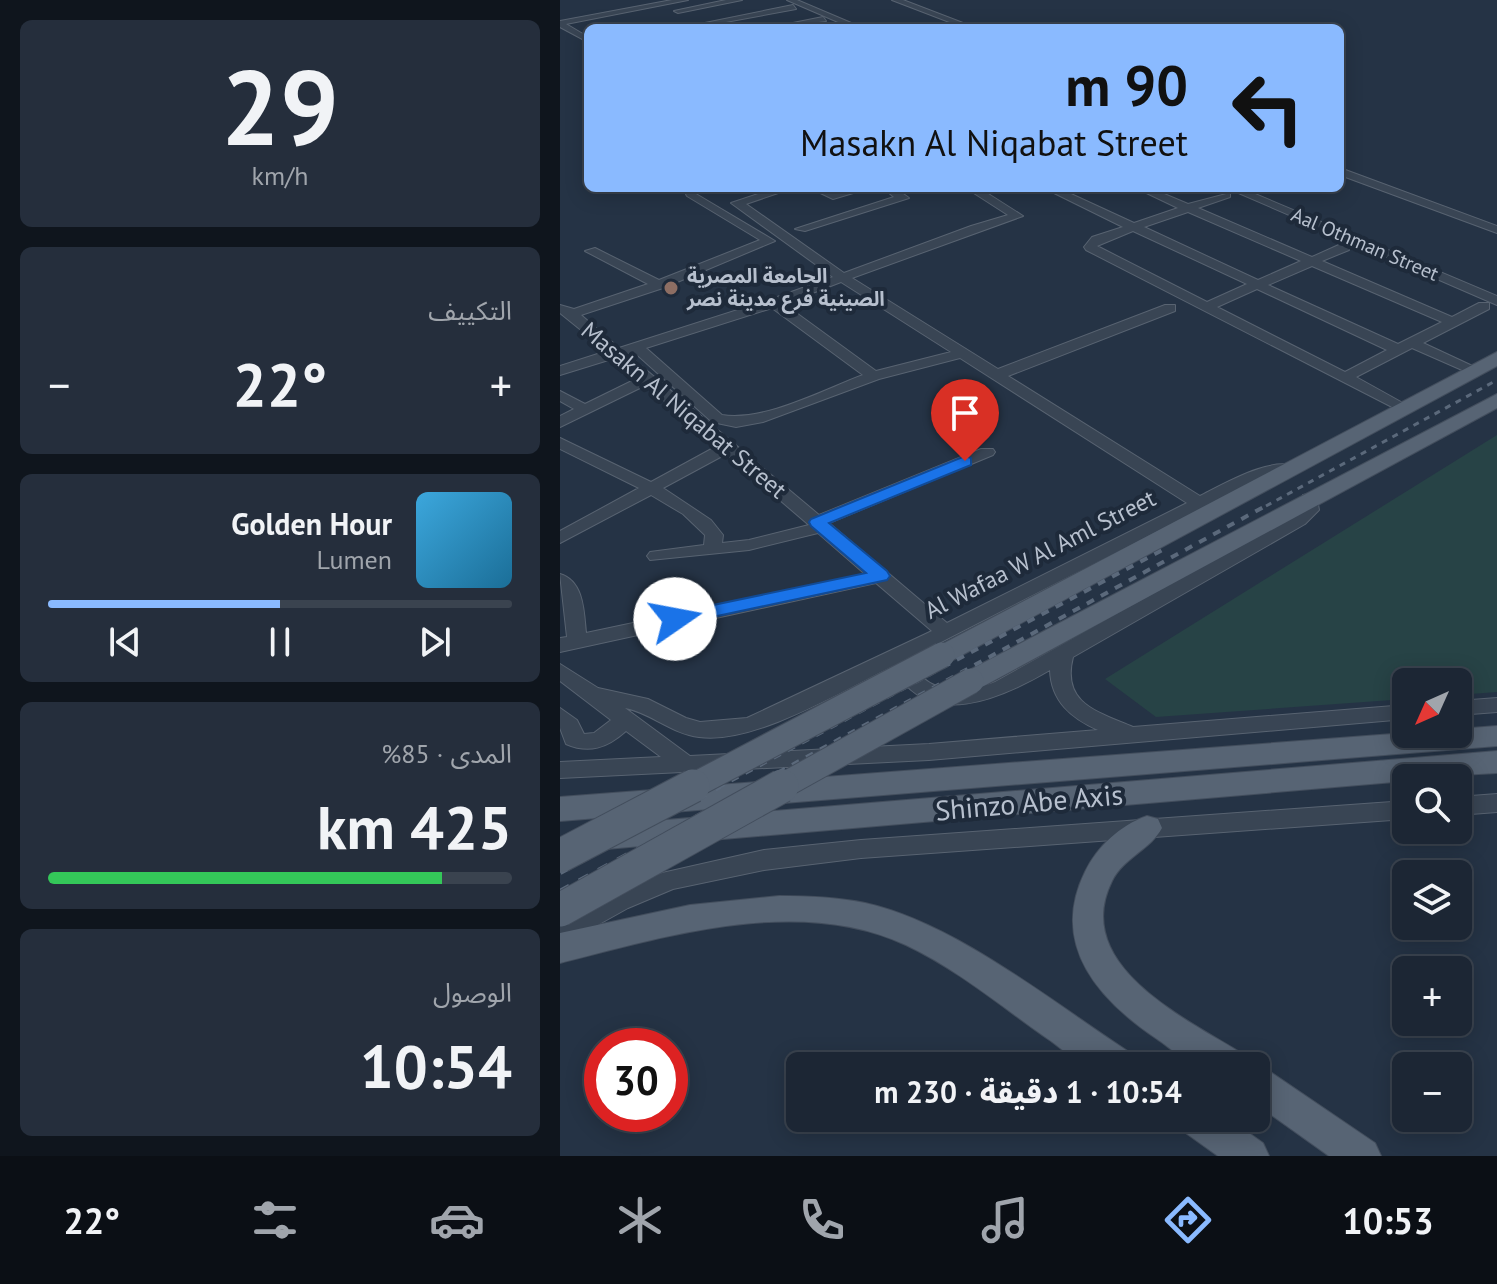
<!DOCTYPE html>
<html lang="ar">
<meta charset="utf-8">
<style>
:root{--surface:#1c2634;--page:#252e3c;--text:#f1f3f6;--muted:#a0a5ac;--line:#3a434f;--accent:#8abaff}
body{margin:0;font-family:"PT Sans","Noto Sans Arabic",sans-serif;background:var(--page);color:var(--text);direction:rtl;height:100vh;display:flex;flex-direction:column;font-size:30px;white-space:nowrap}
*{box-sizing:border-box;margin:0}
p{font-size:26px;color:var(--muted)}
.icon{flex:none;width:44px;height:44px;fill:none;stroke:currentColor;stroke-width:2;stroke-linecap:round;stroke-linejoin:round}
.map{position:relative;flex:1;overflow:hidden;direction:ltr}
.drawer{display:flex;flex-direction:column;gap:20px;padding:20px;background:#0f151d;width:560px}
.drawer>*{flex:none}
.banner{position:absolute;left:24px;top:24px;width:760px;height:168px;border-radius:12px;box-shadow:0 4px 20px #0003,0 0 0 2px var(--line);direction:rtl;background:#8abaff;color:#111;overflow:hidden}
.needle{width:52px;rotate:225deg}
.fabs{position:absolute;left:832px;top:668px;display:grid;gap:16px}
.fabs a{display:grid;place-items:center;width:80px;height:80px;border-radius:12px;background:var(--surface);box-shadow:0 4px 20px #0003,0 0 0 2px var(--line);font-size:40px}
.speed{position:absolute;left:24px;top:1028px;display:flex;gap:16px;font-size:40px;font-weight:700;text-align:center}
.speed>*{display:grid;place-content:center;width:104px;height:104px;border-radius:50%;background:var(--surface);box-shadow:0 4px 20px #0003,0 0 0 2px var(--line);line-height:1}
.speed .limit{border:12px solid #d22;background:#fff;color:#111}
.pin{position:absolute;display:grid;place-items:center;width:68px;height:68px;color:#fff;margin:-82px -34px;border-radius:50% 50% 50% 0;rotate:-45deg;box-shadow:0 0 8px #0007}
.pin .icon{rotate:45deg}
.me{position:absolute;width:88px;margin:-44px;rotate:78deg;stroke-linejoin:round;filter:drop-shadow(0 0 6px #0008)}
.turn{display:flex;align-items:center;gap:28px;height:168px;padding:0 24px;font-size:36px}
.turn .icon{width:104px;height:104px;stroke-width:2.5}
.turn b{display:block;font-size:56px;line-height:68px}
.big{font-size:60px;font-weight:800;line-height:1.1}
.drawer .card{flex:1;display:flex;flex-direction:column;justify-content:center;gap:12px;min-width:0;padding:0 28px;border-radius:12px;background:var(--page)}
.drawer .dial{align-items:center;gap:0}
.dial b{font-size:104px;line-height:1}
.song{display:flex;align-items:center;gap:24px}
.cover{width:96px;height:96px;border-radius:12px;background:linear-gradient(135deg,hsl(200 70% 55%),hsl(200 70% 35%))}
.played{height:8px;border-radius:4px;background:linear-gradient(90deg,var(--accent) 50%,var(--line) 50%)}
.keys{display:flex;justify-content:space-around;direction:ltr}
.heat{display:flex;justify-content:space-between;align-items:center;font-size:44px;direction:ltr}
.charge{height:12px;border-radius:6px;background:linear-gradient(90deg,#34c759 85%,var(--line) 0)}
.trip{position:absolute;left:226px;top:1052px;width:484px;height:80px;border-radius:12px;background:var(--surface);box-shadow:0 4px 20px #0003,0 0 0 2px var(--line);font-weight:800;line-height:80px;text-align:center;direction:rtl}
.tabs{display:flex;height:128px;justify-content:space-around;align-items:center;background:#0b0f15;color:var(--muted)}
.tabs .icon{width:56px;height:56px}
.tabs .active{color:var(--accent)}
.tabs b{font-size:36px;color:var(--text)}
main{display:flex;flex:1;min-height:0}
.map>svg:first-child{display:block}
.green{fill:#274346}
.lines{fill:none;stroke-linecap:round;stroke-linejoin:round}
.minor-casing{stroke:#586371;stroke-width:2}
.major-casing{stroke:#434e5d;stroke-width:2}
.minor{fill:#394554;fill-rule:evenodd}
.major{fill:#576474;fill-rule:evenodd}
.rail-far2{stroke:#5b697b;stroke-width:3;stroke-dasharray:6 6;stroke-linecap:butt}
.rail-far1{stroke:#5b697b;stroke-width:4;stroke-dasharray:8 8;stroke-linecap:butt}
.rail{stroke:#5b697b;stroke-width:6;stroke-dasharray:11 11;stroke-linecap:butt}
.major-bridge-far1-casing{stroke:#434e5d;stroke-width:27;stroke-linecap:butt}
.major-bridge-casing{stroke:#434e5d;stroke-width:35;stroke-linecap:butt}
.major-bridge-far1{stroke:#576474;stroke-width:25}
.major-bridge{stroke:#576474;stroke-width:33}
.route{fill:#1a73e8;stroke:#114b97;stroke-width:2}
.education-dot{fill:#8d6e63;stroke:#1e2a3a;stroke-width:3}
.labels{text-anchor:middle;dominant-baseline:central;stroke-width:8;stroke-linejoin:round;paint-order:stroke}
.far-street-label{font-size:20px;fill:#b7c0ce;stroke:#1e2a3a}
.far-poi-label{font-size:20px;font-weight:bold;fill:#b7c0ce;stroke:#1e2a3a;text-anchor:start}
.street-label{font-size:24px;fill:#b7c0ce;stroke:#1e2a3a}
.near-street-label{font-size:28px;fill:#b7c0ce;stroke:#1e2a3a}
</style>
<main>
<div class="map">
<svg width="937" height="1156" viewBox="0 0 937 1156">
<rect width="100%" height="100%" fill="#253345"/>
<path class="green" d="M937,435V692L898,695V682H846V699L596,717L545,679Z"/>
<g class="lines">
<g class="minor-casing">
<g id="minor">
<path d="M112,0H128L6,24L28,37V42L0,27V21Z"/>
<path d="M166,0H182L118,13L114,11Z"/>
<path d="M227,0H237L303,28H292Z"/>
<path d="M332,0H343L416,28H405Z"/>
<path d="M233,5L236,9L144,26L140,24Z"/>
<path d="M263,17L266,21L214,28L218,26Z"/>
<path d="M780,168L937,226V233L780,175Z"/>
<path d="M216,188H233L186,204L284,273L411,226L448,215L406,188H419L463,216L292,278L438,369L605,305H615V311L448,376L640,496C662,485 719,451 740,470L738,473L707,477L693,482L346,660C353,664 356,672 363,678C384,696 412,691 435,682L733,516L742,509L743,495L749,494L757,499L759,510L745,524L513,657C501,704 538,712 573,727L846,705V719L369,760L0,778V762L101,757L66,731C47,748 29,754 6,744L0,728V708L17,720L24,734L34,733L51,720L0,681V664L38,688L88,699L126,718L140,722L187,718L372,631L316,583L0,652V638L7,637L0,574C24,581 24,612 26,633L305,574L258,533L189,550L90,560L87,556L90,552L144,545L145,535L123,514L91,495L0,543V531L79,488L0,449V438L91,482L157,446L86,385L0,427V416L14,409L0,401V391L25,404L78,378L55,358L0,375V366L47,351L0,313V305L14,309L88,284L25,251L35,248L99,280L200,240L127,196L126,194L131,191L215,241L103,288L21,315L59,348L209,300L273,277L171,203ZM281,282L391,352L316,371L224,304ZM212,308L303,375C263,390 204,422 162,415L86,348ZM74,352L152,422L176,427L203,422L319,379L400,358L627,503L387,623L269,523L433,455L435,452L433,449H421L259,515L67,354ZM166,454L249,525L189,540L162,543L163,535L151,520L103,488ZM333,666C367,733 442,698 490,670C491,701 511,718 538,730L369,744L130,756L65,708C91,713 112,734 139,737C194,745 283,690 333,666Z"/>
<path d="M250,188H264L274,192L310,188L273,199Z"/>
<path d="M323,188H335L349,198L245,231L235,229L334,197Z"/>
<path d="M484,188H498L574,223L618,208L576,188H590L628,204L670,193V197L638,208L752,257L781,244H789V250L762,261L892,317L919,303H929V309L863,343L921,370L919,373H909L852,348L796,377L850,407L848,410H838L526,250L524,247L532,237L563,227ZM628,212L741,261L698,280L584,227ZM573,231L687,284L647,302L537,246ZM752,266L882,322L838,344L708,285ZM697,289L827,350L785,372L657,307Z"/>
<path d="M667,188H681L937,296V305Z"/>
<path d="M937,698V712L898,715V701Z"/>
<path d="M937,794V812L898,815V797Z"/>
<path d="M846,801V819L301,858L204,870L113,889L68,908L0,946V923L52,894L102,873L204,850L301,840Z"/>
</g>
</g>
<g class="major-casing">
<g id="major">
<path d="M937,352V366L391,661L382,664L373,661L369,655L373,649Z"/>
<path d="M937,394V408L420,688L411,690L402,688L398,681L402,674Z"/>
<path d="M937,726V746L0,821V797L846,733L898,734V729Z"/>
<path d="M937,751V773L846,778V781L46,849L35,846L31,837L35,828L46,825Z"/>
<path d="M587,816L598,819L602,828C591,849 563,858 552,881C510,965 626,1019 683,1054L688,1066C673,1066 653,1070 639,1066C625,1062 609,1047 597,1039C539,1000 489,945 525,872C537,847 560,825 587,816Z"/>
<path d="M219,896C248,896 276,897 305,903C396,923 493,1003 572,1054L577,1066C563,1066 542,1070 528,1066C515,1062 500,1047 488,1039C442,1007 397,969 346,945C239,895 107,936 0,963V933L130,905Z"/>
<path d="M696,1065L709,1071L815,1143L821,1156H769L696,1104Z"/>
<path d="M617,1118H668L703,1143L709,1156H658L623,1131Z"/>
</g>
</g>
<use href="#minor" class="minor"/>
<use href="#major" class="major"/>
<path class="rail-far2" d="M706,506L937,380"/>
<g class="rail-far1">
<path d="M157,788L606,548"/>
<path d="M190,788L709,504"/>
</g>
<g class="rail">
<path d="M0,872L160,786"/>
<path d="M0,892L194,786"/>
</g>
<g class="major-bridge-far1-casing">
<g id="major-bridge-far1">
<path d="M129,788L382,655"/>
<path d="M219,788L411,681"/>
</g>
</g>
<g class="major-bridge-casing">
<g id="major-bridge">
<path d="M0,856L133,786"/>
<path d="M0,910L222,786"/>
</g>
</g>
<use href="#major-bridge-far1" class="major-bridge-far1"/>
<use href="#major-bridge" class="major-bridge"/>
</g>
<path class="route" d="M405,456L411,458V465L269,523L327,571L330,576L327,580L115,625L106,619L115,613L306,573L251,526L249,522L251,519Z"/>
<circle class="education-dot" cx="111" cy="288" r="8"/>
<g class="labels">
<g class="far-street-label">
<text transform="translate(805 244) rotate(23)">Aal Othman Street</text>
</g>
<g class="far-poi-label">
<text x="127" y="276">الجامعة المصرية<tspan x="127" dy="23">الصينية فرع مدينة نصر</tspan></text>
</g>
<g class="street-label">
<text transform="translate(124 410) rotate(40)">Masakn Al Niqabat Street</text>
<text transform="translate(480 554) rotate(-27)">Al Wafaa W Al Aml Street</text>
</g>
<g class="near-street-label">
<text transform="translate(469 802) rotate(-5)">Shinzo Abe Axis</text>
</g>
</g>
</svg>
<div class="fabs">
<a><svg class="needle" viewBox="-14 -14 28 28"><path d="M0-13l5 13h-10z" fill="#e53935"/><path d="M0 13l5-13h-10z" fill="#a0a5ac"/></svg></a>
<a><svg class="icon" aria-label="search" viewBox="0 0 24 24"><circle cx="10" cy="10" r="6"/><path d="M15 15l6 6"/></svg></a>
<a><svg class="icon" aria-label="layers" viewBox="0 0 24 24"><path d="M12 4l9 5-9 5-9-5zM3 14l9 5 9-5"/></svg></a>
<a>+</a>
<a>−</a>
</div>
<div class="speed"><div class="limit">30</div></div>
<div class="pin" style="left:405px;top:461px;background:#d93025"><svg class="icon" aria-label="arrive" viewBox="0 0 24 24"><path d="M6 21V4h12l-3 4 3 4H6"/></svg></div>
<svg class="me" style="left:115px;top:619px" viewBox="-20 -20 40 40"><circle r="19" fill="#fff"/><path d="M0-13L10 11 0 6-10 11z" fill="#1a73e8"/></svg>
<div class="trip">10:54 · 1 دقيقة · 230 m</div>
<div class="banner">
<div class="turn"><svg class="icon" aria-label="left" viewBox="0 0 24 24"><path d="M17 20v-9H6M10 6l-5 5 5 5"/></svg><div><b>90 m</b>Masakn Al Niqabat Street</div></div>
</div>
</div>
<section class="drawer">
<div class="card dial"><b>29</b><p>km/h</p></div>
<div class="card"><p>التكييف</p>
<div class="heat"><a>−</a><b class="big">22°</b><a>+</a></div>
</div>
<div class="card">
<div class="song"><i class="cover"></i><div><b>Golden Hour</b><p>Lumen</p></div></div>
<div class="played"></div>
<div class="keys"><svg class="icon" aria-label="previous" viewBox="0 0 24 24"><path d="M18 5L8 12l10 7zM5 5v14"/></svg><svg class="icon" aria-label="pause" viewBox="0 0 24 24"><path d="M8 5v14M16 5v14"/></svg><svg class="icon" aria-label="next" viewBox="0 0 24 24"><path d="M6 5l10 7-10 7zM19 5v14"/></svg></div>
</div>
<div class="card"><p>المدى · 85%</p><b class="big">425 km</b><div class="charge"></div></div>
<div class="card"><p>الوصول</p><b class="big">10:54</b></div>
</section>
</main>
<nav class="tabs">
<b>10:53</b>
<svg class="icon active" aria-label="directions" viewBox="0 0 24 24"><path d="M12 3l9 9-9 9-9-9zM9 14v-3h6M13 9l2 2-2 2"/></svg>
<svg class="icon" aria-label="music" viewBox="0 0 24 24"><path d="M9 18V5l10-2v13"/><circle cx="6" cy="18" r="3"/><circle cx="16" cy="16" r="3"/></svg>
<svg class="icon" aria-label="phone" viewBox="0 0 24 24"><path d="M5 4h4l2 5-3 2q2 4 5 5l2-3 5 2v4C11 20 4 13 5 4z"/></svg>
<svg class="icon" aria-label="climate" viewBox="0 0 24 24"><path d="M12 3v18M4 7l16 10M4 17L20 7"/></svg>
<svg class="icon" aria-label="car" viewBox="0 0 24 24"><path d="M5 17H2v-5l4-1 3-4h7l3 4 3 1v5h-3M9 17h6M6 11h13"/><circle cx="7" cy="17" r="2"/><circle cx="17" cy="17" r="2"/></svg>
<svg class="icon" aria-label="filters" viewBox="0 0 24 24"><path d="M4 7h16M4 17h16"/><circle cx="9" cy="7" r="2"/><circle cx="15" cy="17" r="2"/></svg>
<b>22°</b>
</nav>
